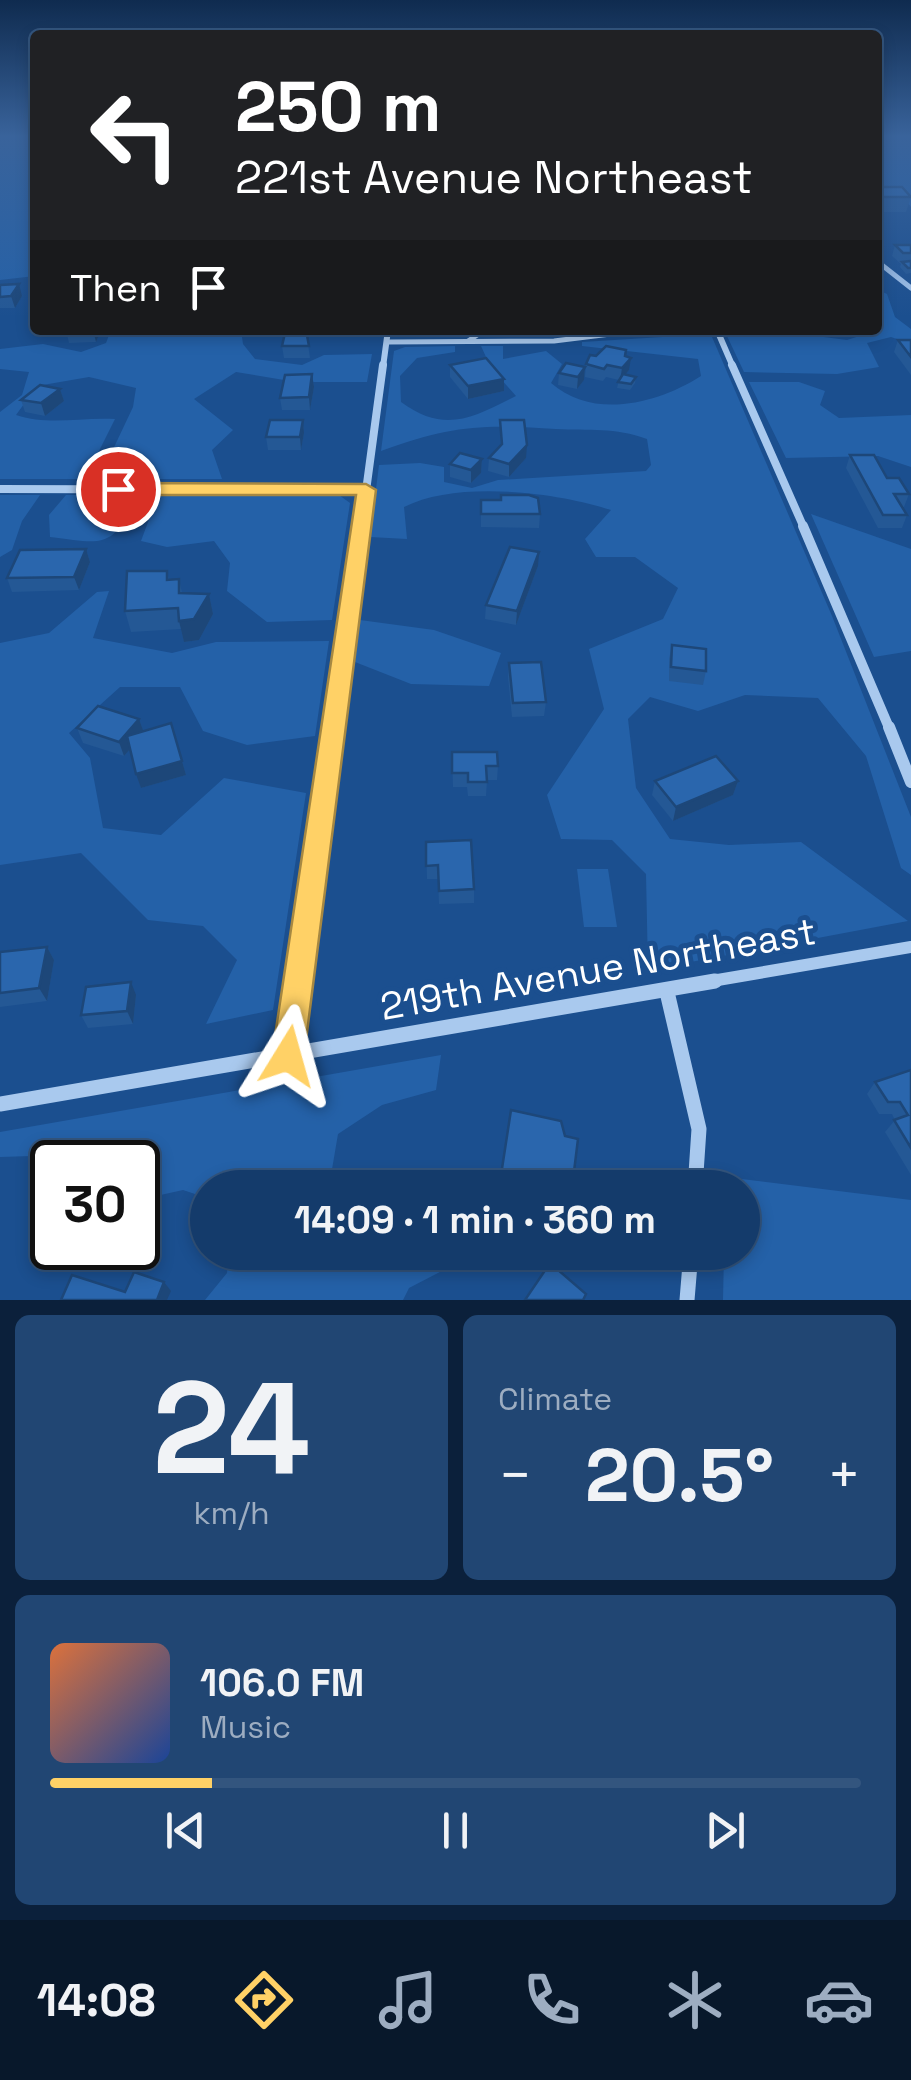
<!DOCTYPE html>
<meta charset="utf-8">
<style>
:root{--surface:#143b6b;--page:#214673;--text:#f1f3f6;--muted:#9dadc1;--line:#33557e;--accent:#ffd166}
body{margin:0;font-family:"Space Grotesk",sans-serif;background:var(--page);color:var(--text);height:100vh;display:flex;flex-direction:column;font-size:38px;white-space:nowrap}
*{box-sizing:border-box;margin:0}
p{font-size:32px;color:var(--muted)}
.icon{flex:none;width:55px;height:55px;fill:none;stroke:currentColor;stroke-width:2;stroke-linecap:round;stroke-linejoin:round}
.map{position:relative;height:1300px;overflow:hidden}
.side{display:flex;flex-direction:column;gap:15px;padding:15px;background:#0b203b;flex:1}
.side>*{flex:none}
.guide{position:absolute;left:30px;top:30px;width:852px;height:305px;border-radius:10px;box-shadow:0 5px 15px #0003,0 0 0 2px var(--line);background:#202124;color:#fff;overflow:hidden}
.speed{position:absolute;left:30px;top:1140px;display:flex;gap:20px;font-size:50px;font-weight:700;text-align:center}
.speed>*{display:grid;place-content:center;width:130px;height:130px;border-radius:50%;background:var(--surface);box-shadow:0 5px 15px #0003,0 0 0 2px var(--line);line-height:1}
.speed .limit{border:5px solid #111;border-radius:15px;background:#fff;color:#111}
.pin{position:absolute;display:grid;place-items:center;width:85px;height:85px;color:#fff;margin:-42px;border:5px solid #fff;border-radius:50%;box-shadow:0 2px 10px #0007}
.me{position:absolute;width:110px;margin:-55px;rotate:8deg;stroke-linejoin:round;filter:drop-shadow(0 0 8px #0008)}
.turn{display:flex;align-items:center;gap:35px;height:210px;padding:0 40px;font-size:45px}
.turn .icon{width:130px;height:130px;stroke-width:2.5}
.turn b{display:block;font-size:70px;line-height:85px}
.then{display:flex;align-items:center;height:95px;padding:0 40px;background:#0003;gap:20px;font-size:38px}
.big{font-size:75px;font-weight:800;line-height:1.1}
.side .tile{flex:1;display:flex;flex-direction:column;justify-content:center;gap:15px;min-width:0;padding:0 35px;border-radius:15px;background:var(--page)}
.side .dial{align-items:center;gap:0}
.dial b{font-size:130px;line-height:1}
.song{display:flex;align-items:center;gap:30px}
.cover{width:120px;height:120px;border-radius:15px;background:linear-gradient(135deg,hsl(20 70% 55%),hsl(220 70% 35%))}
.played{height:10px;border-radius:5px;background:linear-gradient(90deg,var(--accent) 20%,var(--line) 20%)}
.keys{display:flex;justify-content:space-around;direction:ltr}
.heat{display:flex;justify-content:space-between;align-items:center;font-size:55px;direction:ltr}
.side .tiles{flex:1;display:grid;gap:15px;grid-template-columns:1fr 1fr}
.tile:last-child{grid-column:span 2}
.trip{position:absolute;left:190px;top:1170px;width:570px;height:100px;border-radius:50px;background:var(--surface);box-shadow:0 5px 15px #0003,0 0 0 2px var(--line);font-weight:800;line-height:100px;text-align:center}
.tabs{display:flex;height:160px;justify-content:space-around;align-items:center;background:#08182b;color:var(--muted)}
.tabs .icon{width:70px;height:70px}
.tabs .current{color:var(--accent)}
.tabs b{font-size:45px;color:var(--text)}
.map>svg:first-child{display:block}
.green{fill:#2461a8}
.lines{fill:none;stroke-linecap:round;stroke-linejoin:round}
.service{stroke:#a9c9ee;stroke-width:5}
.minor-far4{stroke:#a9c9ee;stroke-width:6}
.minor-far3{stroke:#a9c9ee;stroke-width:8}
.minor-far2{stroke:#a9c9ee;stroke-width:10}
.minor-far1{stroke:#a9c9ee;stroke-width:12}
.minor{stroke:#a9c9ee;stroke-width:15}
.wall{fill:#245895}
.shaded-wall{fill:#1d4779}
.building{fill:#2a66ad;stroke:#1d4779;stroke-width:2.5}
.route{fill:#ffd166;stroke:#a68842;stroke-width:2.5}
.labels{text-anchor:middle;dominant-baseline:central;stroke-width:10;stroke-linejoin:round;paint-order:stroke}
.near-street-label{font-size:38px;fill:#fff;stroke:#1b4f8f}
</style>
<div class="map">
<svg width="911" height="1300" viewBox="0 0 911 1300">
<rect width="100%" height="100%" fill="#1b4f8f"/>
<g class="green">
<path d="M0,135H35V276L0,280Z"/>
<path d="M878,135H911V207L901,194H878Z"/>
<path d="M878,290L887,294L895,317L911,329V344L891,337L867,343L879,367L837,374L744,372L727,336L785,332L847,340L878,330Z"/>
<path d="M111,330H241L243,344L255,359L302,365L324,355L372,354L367,382H296L236,372L194,399L233,430L212,450L222,479H99L133,407L136,388L89,377L37,386L16,415C50,426 80,417 115,419L85,479H0V412L22,395L29,372L0,369V349L43,344L81,352L106,343Z"/>
<path d="M694,330H709L832,616L911,817V875L901,868L866,756L818,698L745,695L698,711L650,697L628,719L636,788L670,839L729,845L801,842L908,921L648,970L646,874L612,840L561,839L547,795L604,709L589,649L663,619L678,588L635,557H596L585,539L611,510C556,492 456,480 404,507L407,539L370,537L379,465L420,463L444,467V482L472,488L498,480L646,471L651,465L647,439C615,427 589,431 556,429C483,424 451,425 381,451L394,351L405,347L455,346V352L417,358L400,376L401,402C445,434 472,418 516,396L491,368L481,346H503V359L546,351L562,364L551,383C593,420 657,404 701,376L698,359L582,346V342L694,335Z"/>
<path d="M749,382H799L825,391L820,405L839,418L911,415V467L878,456L786,458Z"/>
<path d="M0,495H40L22,521L12,550L0,557Z"/>
<path d="M66,495H138C112,549 106,544 50,537L49,515Z"/>
<path d="M158,495H339L350,503L332,620L267,622L227,591L230,563L214,541L167,547L141,541Z"/>
<path d="M811,514L911,549V651L874,657Z"/>
<path d="M109,591L93,638L172,653L216,642L329,641L315,736L247,745L203,731L180,687H120L69,733L90,758L103,828L161,835L224,778L306,793L273,1010L206,1024L237,960L203,926L148,920L81,853L0,865V643L49,633L97,592Z"/>
<path d="M360,620L434,630L501,653L489,686L411,684L355,662Z"/>
<path d="M577,869H608L617,927H584Z"/>
<path d="M441,1055L436,1090L382,1105L338,1134L329,1187L208,1188L207,1198L183,1190L138,1200V1162H52V1192L32,1156L0,1157V1132Z"/>
<path d="M726,1177L911,1200V1300H723L724,1253L742,1252V1188L726,1187Z"/>
<path d="M229,1253L465,1252V1259L409,1288L403,1300H205L227,1273Z"/>
</g>
<g class="lines">
<g class="service">
<path d="M878,262L911,288"/>
<path d="M468,341L485,330"/>
<path d="M387,342L554,341L635,331"/>
</g>
<g class="minor-far4">
<path d="M717,330L733,367"/>
<path d="M383,367L388,330"/>
</g>
<g class="minor-far3">
<path d="M732,365L804,528"/>
<path d="M0,489L366,490"/>
<path d="M361,528L383,365"/>
</g>
<g class="minor-far2">
<path d="M803,526L890,730"/>
<path d="M333,730L361,526"/>
</g>
<g class="minor-far1">
<path d="M889,727L911,782"/>
<path d="M298,983L333,727"/>
<path d="M700,983L911,947"/>
</g>
<g class="minor">
<path d="M667,992L699,1129L695,1188"/>
<path d="M288,1056L298,981"/>
<path d="M0,1104L715,981"/>
<path d="M687,1300L691,1252"/>
</g>
</g>
<g class="wall">
<path d="M878,187L911,197L906,212H878Z"/>
<path d="M895,245H911V273L906,274L900,267L901,264L892,256Z"/>
<path d="M0,285L22,296L15,308H0Z"/>
<path d="M66,330H101L96,342L69,343Z"/>
<path d="M306,330L310,358H284L282,346Z"/>
<path d="M843,330H865L864,332L845,333Z"/>
<path d="M898,340H911V375L894,352Z"/>
<path d="M596,356H625L629,370L625,375L636,377L635,383L630,390L617,388L619,380L606,377L603,381L585,377L586,364Z"/>
<path d="M450,365L504,379V391L468,399L450,377Z"/>
<path d="M585,367L584,380L577,389L558,385L559,373Z"/>
<path d="M312,374L314,387L310,410H282L280,398Z"/>
<path d="M60,389L64,401L45,416L25,412L21,400Z"/>
<path d="M303,420L304,433L301,450H268L266,437Z"/>
<path d="M500,420L526,458L509,477L488,471L489,458L501,446Z"/>
<path d="M850,455L887,478L909,494L904,507H902L907,515L902,528H878L846,468Z"/>
<path d="M482,459L481,473L471,483L450,477V464Z"/>
<path d="M481,500H501L540,514L539,528L481,527Z"/>
<path d="M86,549L90,562L79,590L12,592L7,578Z"/>
<path d="M538,566L516,625L485,619L486,605Z"/>
<path d="M167,571L169,580L179,579L182,593L209,594L213,614L199,640L184,642L181,629L131,632L125,611Z"/>
<path d="M672,645L706,671L703,685L669,681V659Z"/>
<path d="M509,663L546,702L544,716L512,717L508,677Z"/>
<path d="M139,719L143,731L171,723L186,775L141,788L130,749L124,756L83,743L77,728Z"/>
<path d="M452,752L498,766L497,780H487L486,796H468L467,787H453Z"/>
<path d="M655,781H738L733,795L673,821L652,795Z"/>
<path d="M426,842L474,889V903L439,904L438,879H427Z"/>
<path d="M47,947L54,960L47,1001L0,1007V952Z"/>
<path d="M136,995L133,1024L88,1028L81,1015Z"/>
<path d="M911,1070V1175L885,1132L895,1120L892,1114H879L867,1094L875,1082Z"/>
</g>
<g class="shaded-wall">
<path d="M19,284L22,296L15,308L11,296Z"/>
<path d="M93,330H101L96,342Z"/>
<path d="M631,358L629,370L620,381L622,368Z"/>
<path d="M585,367L584,380L577,389L578,377Z"/>
<path d="M312,374L314,387L310,410L309,397Z"/>
<path d="M504,379V391L468,399V386Z"/>
<path d="M60,389L64,401L45,416L41,403Z"/>
<path d="M303,420L304,433L301,450L300,437Z"/>
<path d="M527,445L526,458L509,477V464Z"/>
<path d="M482,459L481,473L471,483V470Z"/>
<path d="M86,549L90,562L79,590L74,577Z"/>
<path d="M539,552L538,566L516,625L517,611Z"/>
<path d="M209,594L213,614L199,640L184,642L179,621Z"/>
<path d="M139,719L144,733L124,756L119,742Z"/>
<path d="M182,761L186,775L141,788L136,774Z"/>
<path d="M738,781L733,795L673,821L676,807Z"/>
<path d="M47,947L54,960L47,1001L39,988Z"/>
<path d="M131,982L136,995L133,1024L127,1011Z"/>
<path d="M164,1282L171,1291L167,1300H157Z"/>
</g>
<g class="building">
<path d="M878,187H902L911,197H878Z"/>
<path d="M895,245H911V253H903Z"/>
<path d="M911,261V268H908L902,262Z"/>
<path d="M19,284L11,296L0,297V285Z"/>
<path d="M306,330L309,346H282L285,333Z"/>
<path d="M898,340H911V357Z"/>
<path d="M606,346L626,350L625,356L631,358L622,368L607,365L604,369L586,364L590,355L596,356Z"/>
<path d="M486,358L504,379L468,386L450,365Z"/>
<path d="M566,363L585,367L578,377L559,373Z"/>
<path d="M312,374L309,397L280,398L285,375Z"/>
<path d="M623,374L636,377L631,384L618,382Z"/>
<path d="M40,385L60,389L41,403L21,400Z"/>
<path d="M270,420H303L300,437H266Z"/>
<path d="M500,420H524L527,445L509,464L489,458L502,444Z"/>
<path d="M460,453L482,459L471,470L450,464Z"/>
<path d="M850,455H874L887,478H899L909,494H894L907,515H883Z"/>
<path d="M501,495H529L538,498L540,514H481V500H501Z"/>
<path d="M510,547L539,552L517,611L486,605Z"/>
<path d="M86,549L74,577L7,578L20,550Z"/>
<path d="M127,571H167V580L179,579V593L209,594L194,619L179,621L178,608L125,611Z"/>
<path d="M672,645L706,649V671L671,667Z"/>
<path d="M541,662L546,702L513,703L509,663Z"/>
<path d="M98,706L139,719L119,742L77,728Z"/>
<path d="M171,723L182,761L136,774L127,736Z"/>
<path d="M452,752H497L498,766H486L487,782H468V773H452Z"/>
<path d="M716,756L738,781L676,807L655,781Z"/>
<path d="M471,840L474,889L439,891L438,865L426,866V842Z"/>
<path d="M47,947L39,988L0,993V952Z"/>
<path d="M131,982L127,1011L81,1015L86,987Z"/>
<path d="M911,1070V1148L894,1120L908,1115L900,1102H888L875,1082Z"/>
<path d="M511,1110L561,1121L565,1136L578,1139L572,1188H499Z"/>
<path d="M550,1263L586,1294L583,1300H525Z"/>
<path d="M134,1272L164,1282L157,1300H61L72,1275L125,1292Z"/>
</g>
<linearGradient id="sky" x2="0" y2="1"><stop stop-color="#0f2b4f"/><stop offset="0.43" stop-color="#39639b"/><stop offset="1" stop-color="#39639b" stop-opacity="0"/></linearGradient>
<rect width="911" height="317" fill="url(#sky)"/>
<path class="route" d="M366,484L376,490L304,1056L300,1067L288,1072L276,1067L272,1056L356,495H118L109,489L118,483Z"/>
<g class="labels">
<g class="near-street-label">
<text transform="translate(598 969) rotate(-10)">219th Avenue Northeast</text>
</g>
</g>
</svg>
<div class="speed"><div class="limit">30</div></div>
<div class="pin" style="left:118px;top:489px;background:#d93025"><svg class="icon" aria-label="arrive" viewBox="0 0 24 24"><path d="M6 21V4h12l-3 4 3 4H6"/></svg></div>
<svg class="me" style="left:288px;top:1056px" viewBox="-20 -20 40 40"><path d="M0-17L14 15 0 8-14 15z" fill="#ffd166" stroke="#fff" stroke-width="4"/></svg>
<div class="trip">14:09 · 1 min · 360 m</div>
<div class="guide">
<div class="turn"><svg class="icon" aria-label="left" viewBox="0 0 24 24"><path d="M17 20v-9H6M10 6l-5 5 5 5"/></svg><div><b>250 m</b>221st Avenue Northeast</div></div>
<div class="then">Then<svg class="icon" aria-label="arrive" viewBox="0 0 24 24"><path d="M6 21V4h12l-3 4 3 4H6"/></svg></div>
</div>
</div>
<section class="side">
<div class="tiles">
<div class="tile dial"><b>24</b><p>km/h</p></div>
<div class="tile"><p>Climate</p>
<div class="heat"><a>−</a><b class="big">20.5°</b><a>+</a></div>
</div>
<div class="tile">
<div class="song"><i class="cover"></i><div><b>106.0 FM</b><p>Music</p></div></div>
<div class="played"></div>
<div class="keys"><svg class="icon" aria-label="previous" viewBox="0 0 24 24"><path d="M18 5L8 12l10 7zM5 5v14"/></svg><svg class="icon" aria-label="pause" viewBox="0 0 24 24"><path d="M8 5v14M16 5v14"/></svg><svg class="icon" aria-label="next" viewBox="0 0 24 24"><path d="M6 5l10 7-10 7zM19 5v14"/></svg></div>
</div>
</div>
</section>
<nav class="tabs">
<b>14:08</b>
<svg class="icon current" aria-label="directions" viewBox="0 0 24 24"><path d="M12 3l9 9-9 9-9-9zM9 14v-3h6M13 9l2 2-2 2"/></svg>
<svg class="icon" aria-label="music" viewBox="0 0 24 24"><path d="M9 18V5l10-2v13"/><circle cx="6" cy="18" r="3"/><circle cx="16" cy="16" r="3"/></svg>
<svg class="icon" aria-label="phone" viewBox="0 0 24 24"><path d="M5 4h4l2 5-3 2q2 4 5 5l2-3 5 2v4C11 20 4 13 5 4z"/></svg>
<svg class="icon" aria-label="climate" viewBox="0 0 24 24"><path d="M12 3v18M4 7l16 10M4 17L20 7"/></svg>
<svg class="icon" aria-label="car" viewBox="0 0 24 24"><path d="M5 17H2v-5l4-1 3-4h7l3 4 3 1v5h-3M9 17h6M6 11h13"/><circle cx="7" cy="17" r="2"/><circle cx="17" cy="17" r="2"/></svg>
</nav>
